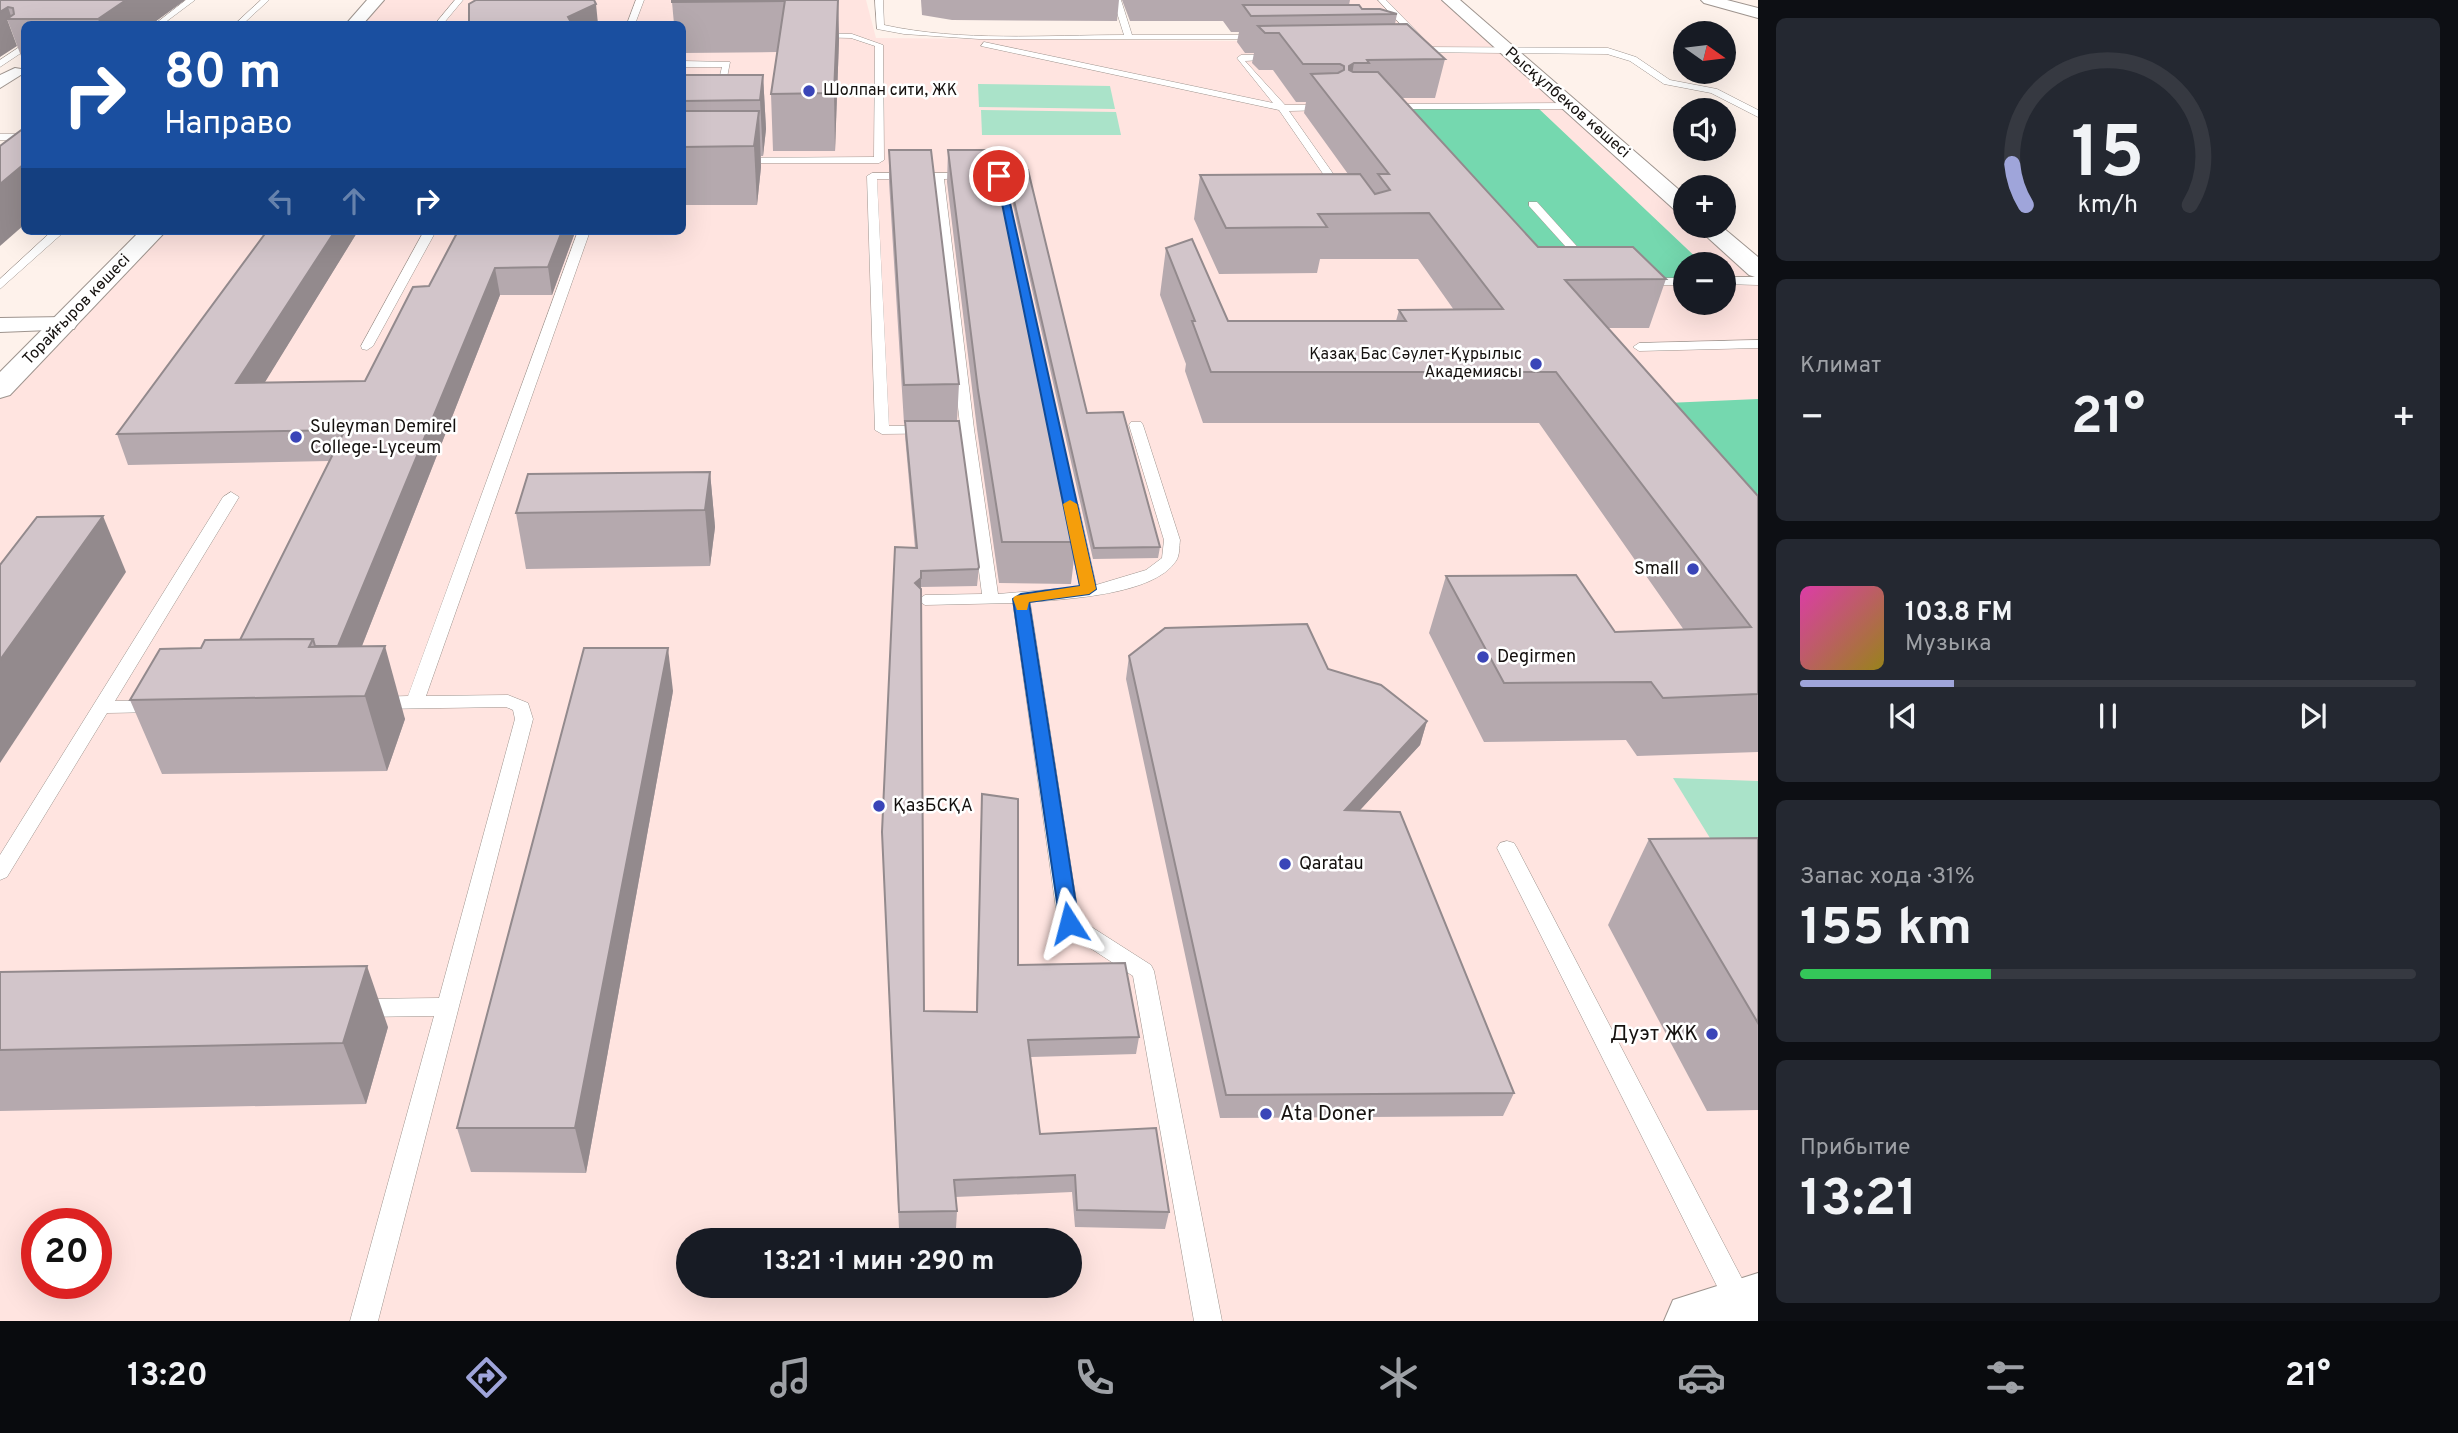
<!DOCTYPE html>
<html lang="ru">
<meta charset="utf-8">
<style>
:root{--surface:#171b24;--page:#242831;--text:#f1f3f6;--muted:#9ea1a6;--line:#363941;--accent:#9fa5da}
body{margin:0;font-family:Overpass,sans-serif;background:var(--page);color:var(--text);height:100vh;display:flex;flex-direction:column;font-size:26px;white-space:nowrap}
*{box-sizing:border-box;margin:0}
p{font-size:23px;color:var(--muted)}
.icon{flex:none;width:38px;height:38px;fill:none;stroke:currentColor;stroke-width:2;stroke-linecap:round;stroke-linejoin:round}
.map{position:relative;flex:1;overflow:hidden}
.side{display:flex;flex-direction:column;gap:18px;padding:18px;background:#0d0f14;width:700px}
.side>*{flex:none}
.top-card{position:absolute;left:21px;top:21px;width:665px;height:214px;border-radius:10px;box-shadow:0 7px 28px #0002;background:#1a4fa0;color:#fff;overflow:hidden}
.needle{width:46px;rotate:104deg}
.buttons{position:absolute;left:1673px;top:21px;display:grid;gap:14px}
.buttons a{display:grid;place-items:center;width:63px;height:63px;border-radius:50%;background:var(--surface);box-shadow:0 7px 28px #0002;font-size:35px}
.speed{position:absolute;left:21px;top:1208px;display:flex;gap:14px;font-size:35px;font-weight:700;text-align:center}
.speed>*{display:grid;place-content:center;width:91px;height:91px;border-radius:50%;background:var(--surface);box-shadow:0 7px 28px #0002;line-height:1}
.speed .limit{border:10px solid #d22;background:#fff;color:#111}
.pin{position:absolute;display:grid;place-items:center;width:60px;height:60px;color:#fff;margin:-30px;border:4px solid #fff;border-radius:50%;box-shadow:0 2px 7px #0007}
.me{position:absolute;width:77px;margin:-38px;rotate:351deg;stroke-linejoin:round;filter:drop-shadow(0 0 5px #0008)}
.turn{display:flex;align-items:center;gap:24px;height:147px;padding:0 28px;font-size:32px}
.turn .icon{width:91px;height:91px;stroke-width:2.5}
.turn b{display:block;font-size:49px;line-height:60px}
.lanes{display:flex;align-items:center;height:66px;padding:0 28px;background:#0003;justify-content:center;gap:35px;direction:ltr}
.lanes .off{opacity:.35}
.big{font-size:52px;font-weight:700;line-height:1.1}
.side .widget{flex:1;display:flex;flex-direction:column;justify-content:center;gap:10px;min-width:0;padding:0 24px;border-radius:10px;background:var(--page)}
.side .dial{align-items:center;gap:0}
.dial svg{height:182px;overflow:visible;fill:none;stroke:var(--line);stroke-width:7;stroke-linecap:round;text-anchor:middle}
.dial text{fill:var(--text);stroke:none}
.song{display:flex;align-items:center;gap:21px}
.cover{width:84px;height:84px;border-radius:10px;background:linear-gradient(135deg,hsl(320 70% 55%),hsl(50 70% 35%))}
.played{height:7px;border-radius:4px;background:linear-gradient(90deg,var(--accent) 25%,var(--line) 25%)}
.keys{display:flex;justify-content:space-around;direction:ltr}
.heat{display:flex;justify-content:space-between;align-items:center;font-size:38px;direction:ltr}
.charge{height:10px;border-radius:5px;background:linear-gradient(90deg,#34c759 31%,var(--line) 0)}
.trip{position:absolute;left:676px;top:1228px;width:406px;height:70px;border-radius:35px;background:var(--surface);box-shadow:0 7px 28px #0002;font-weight:700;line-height:70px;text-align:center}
.menu{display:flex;height:112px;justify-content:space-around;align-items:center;background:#090b0e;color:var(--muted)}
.menu .icon{width:49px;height:49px}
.menu .active{color:var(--accent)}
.menu b{font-size:32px;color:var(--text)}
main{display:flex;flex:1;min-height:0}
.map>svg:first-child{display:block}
.education{fill:#ffe4e0;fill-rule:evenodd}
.green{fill:#aae3c9}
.forest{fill:#75d8af}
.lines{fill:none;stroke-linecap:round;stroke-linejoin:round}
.lane-casing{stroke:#9e948e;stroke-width:1}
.street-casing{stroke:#9e948e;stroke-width:2}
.secondary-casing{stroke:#9e948e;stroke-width:2}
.lane{fill:#fff;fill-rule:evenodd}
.street{fill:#fff;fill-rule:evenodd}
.secondary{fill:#fff;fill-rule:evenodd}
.wall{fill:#b5a9ae}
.shaded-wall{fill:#938a8d}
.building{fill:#d2c5ca;stroke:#938a8d;stroke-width:2}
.route{fill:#1a73e8;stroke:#114b97;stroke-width:2}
.slow{fill:#f59e0b}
.poi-dot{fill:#3a45b8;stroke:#fff;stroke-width:2.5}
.labels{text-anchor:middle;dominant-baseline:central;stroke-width:5;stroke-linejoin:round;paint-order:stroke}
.far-poi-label{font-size:16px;fill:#15110f;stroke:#fff;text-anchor:start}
.far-street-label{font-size:16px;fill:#15110f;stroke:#fff}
.poi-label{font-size:18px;fill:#15110f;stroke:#fff;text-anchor:start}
.near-poi-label{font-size:21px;fill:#15110f;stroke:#fff;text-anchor:end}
</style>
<main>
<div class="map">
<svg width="1758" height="1321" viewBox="0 0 1758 1321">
<rect width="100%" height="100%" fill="#fef2eb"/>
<path class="education" d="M376,0H866L876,38L1352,42L1324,0H1450L1685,206V226H1707L1758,270V1302L1694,1321H0V389L154,231H682V24H354ZM1685,264H1724V303H1685ZM37,1223H96V1283H37ZM688,1241H1069V1286H688Z"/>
<g class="green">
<path d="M978,84L1110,86L1115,109L979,107Z"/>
<path d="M981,110L1116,112L1121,135H982Z"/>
<path d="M1673,778L1758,781V916Z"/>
</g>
<g class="forest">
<path d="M1400,107H1537L1703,264H1685V281L1552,282Z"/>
<path d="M1758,399V511L1667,403Z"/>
</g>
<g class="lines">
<g class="lane-casing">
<g id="lane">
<path d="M186,0H195L163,24H155Z"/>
<path d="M261,0H269L243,24H235Z"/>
<path d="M455,0H463L443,24H435Z"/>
<path d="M636,0H644L635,24H627Z"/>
<path d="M875,0H883L884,25C962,42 1045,35 1124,35L1113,0H1121L1132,35H1262L1266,37L1262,39H979L904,34L877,29Z"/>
<path d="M1378,0H1386L1424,39V43H1418Z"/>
<path d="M816,33L852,34L883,45L884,160L879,163H734L733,161L738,158L874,157L875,46L851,38L813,37Z"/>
<path d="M984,42L1273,103L1237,58L1241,55L1280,54L1277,59L1245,61L1285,105H1330L1332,107L1327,110L1289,111L1346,192L1337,194L1279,110L981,46Z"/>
<path d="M21,46H24V51L0,67V60Z"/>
<path d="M1412,47L1608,48L1636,57L1670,80L1717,89L1758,110V117L1711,93L1664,84L1630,61L1607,54L1409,52Z"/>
<path d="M682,61L730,62L723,98L715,96L722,67H682Z"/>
<path d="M1388,104L1570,103L1575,106L1570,109H1385L1383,107Z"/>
<rect x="0" y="134" width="24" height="6"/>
<path d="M971,173L976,176L975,178L944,179L974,429L998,594L1080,587L1062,504L1070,499L1078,504L1096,585L1146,570L1162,558L1164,540L1129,425L1131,422H1141L1143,425L1180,540C1179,547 1180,555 1176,561C1154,595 1067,599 1030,602L1079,919L1151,965L1154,971L1222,1321H1194L1133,976L1061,929L1058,923L1013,603L925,605L917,600L925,595L982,594L961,433L882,434L875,430L867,176L872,173ZM877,179H933L960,425L889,426Z"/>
<path d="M1529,202H1537L1592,263V267H1584L1529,206Z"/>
<path d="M52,231H65L0,289V279Z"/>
<path d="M424,231H436L373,346L367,350L362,349L361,346Z"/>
<path d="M578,231H590L426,696L508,695L528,703L533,719L378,1321H350L434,1016L358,1017L350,1015L347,1008L350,1001L358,999L439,998L515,719L513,710L506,707L378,709L369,703L378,697L408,696Z"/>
<path d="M1758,277V285L1724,284V277Z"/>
<path d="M1643,278H1685V285H1639L1637,282Z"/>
<path d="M1758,340V348L1639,351L1633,347L1639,343Z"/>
<path d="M231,492L239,497L115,701L158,700L167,706L158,712L107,713L7,877L0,880V855L223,497Z"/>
<path d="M1507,841L1514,843L1517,848L1750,1294L1754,1303L1750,1312L1740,1316L1730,1312L1497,848L1500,843Z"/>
</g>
</g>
<g class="street-casing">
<g id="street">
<path d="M1701,0H1727L1758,8V18L1704,3Z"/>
<path d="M15,68L21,69L24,73L0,88V75Z"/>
<path d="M65,317L74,319L77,324L74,329L0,332V318Z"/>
</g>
</g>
<g class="secondary-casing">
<g id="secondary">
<path d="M367,0H384L363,24H346Z"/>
<path d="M1442,0H1460L1685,195V214L1677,212Z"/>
<path d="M1695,226H1721L1758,257V278L1749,275Z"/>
<path d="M140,231H166L10,395L0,398V372Z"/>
<path d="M1758,1273V1321H1664L1673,1300Z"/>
</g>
</g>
<use href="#lane" class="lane"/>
<use href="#street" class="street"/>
<use href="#secondary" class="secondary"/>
</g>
<g class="wall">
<path d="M0,0H185L152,24H24V56H21Z"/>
<path d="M838,0L839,40L835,151H773L771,94L777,52L682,53V24H674L672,2Z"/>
<path d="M921,0H1119L1117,21L952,20L922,15Z"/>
<path d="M1122,0H1350L1349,5L1362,9L1397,14L1395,24L1445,59L1435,98H1402L1538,247L1666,279L1649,328H1608L1758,496V752L1637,756L1626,740L1484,742L1429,633L1446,576L1615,632L1684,630L1539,423H1203L1185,371L1186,364L1160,295L1166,248L1228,321H1396L1399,310H1454L1418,259H1320L1317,273L1219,274L1194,219L1200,175L1348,174L1304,113L1306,102H1296L1273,70H1259L1252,63L1254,53H1245L1237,42L1239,32H1231L1223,21H1130Z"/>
<path d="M682,75H763L766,129L763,156H761V167L757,205H682Z"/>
<path d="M889,150L959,384L957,421L979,567L977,586L921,587L924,1011L976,1012L982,794L1018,965L1139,1037L1136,1054L1031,1057L1040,1134L1169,1212L1165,1229L1075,1227L1072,1192L955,1197L957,1211L956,1228L899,1229L882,832L915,548L905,436V423H904L889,182Z"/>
<path d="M948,150L1076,518L1074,535L1076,542L1071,584L999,583L977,429L947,182Z"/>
<path d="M1007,170L1087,413L1160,547L1158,558L1093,559L1007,179Z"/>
<path d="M267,231H358L264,383L365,381L429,286L458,231H573L574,235L552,295H500L362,646L405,719L387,771L162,774L130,700L201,648L240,640L329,461L128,465L117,434Z"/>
<path d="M710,472L715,527L710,566L526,569L516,513Z"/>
<path d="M1129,656L1328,669L1427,721L1420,745L1359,811L1514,1093L1503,1116L1220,1118L1126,679Z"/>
<path d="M673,691L586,1173L471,1172L457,1128Z"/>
<path d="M1758,838V1110L1707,1111L1608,925L1649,839Z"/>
<path d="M0,972L388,1027L366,1104L0,1111Z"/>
</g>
<g class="shaded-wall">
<path d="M126,0H185L152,24H100L98,19Z"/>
<path d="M838,0L839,40L835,151L834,93Z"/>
<path d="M596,4L598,24H569L568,17Z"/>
<path d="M8,7L12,19H7L17,46L0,57V12Z"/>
<path d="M1354,63L1347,102L1349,66Z"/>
<path d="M763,75L766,129L763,156L760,100Z"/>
<path d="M759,111L761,167L757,205L754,146Z"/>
<path d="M24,164V225L0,246V184Z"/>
<path d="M335,231H358L246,413L236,383Z"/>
<path d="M562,231H573L574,235L552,295L548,267Z"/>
<path d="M495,268L500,295L343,694L332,661Z"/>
<path d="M710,472L715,527L710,566L705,510Z"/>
<path d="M103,516L126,572L0,763V660Z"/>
<path d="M921,578V594L915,583Z"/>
<path d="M385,646L405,719L387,771L365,696Z"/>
<path d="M668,648L673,691L586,1173L575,1128Z"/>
<path d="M1427,721L1420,745L1338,834L1345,810Z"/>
<path d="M367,966L388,1027L366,1104L343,1043Z"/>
</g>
<g class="building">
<path d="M0,0H126L98,19H7L14,14L13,8L8,7L0,12Z"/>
<path d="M476,0H594L596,4L568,17L572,24H469V4Z"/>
<path d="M672,0H784V1L672,2Z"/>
<path d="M785,0H838L834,93L771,94Z"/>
<path d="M1243,5H1359L1362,9H1380L1397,14L1251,16Z"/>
<path d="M1407,24L1445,59L1367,60L1369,63H1354L1349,66V70L1353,72H1378L1538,247H1633L1666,279L1565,280L1758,496V694L1663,698L1651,682L1504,683L1446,576L1576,575L1615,632L1751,627L1556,372H1211L1192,321H1195L1166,248L1192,239L1228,321H1406L1399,310L1503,309L1429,213L1318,214L1327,227L1226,228L1200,175L1360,174L1375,194L1390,190L1378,174H1389L1311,74L1338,73L1344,70V66L1340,64H1303L1279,33H1265L1258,26Z"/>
<path d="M682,75H763L760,100L682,101Z"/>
<path d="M682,111H759L754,146L682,147Z"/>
<path d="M24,128V164L0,184V146Z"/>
<path d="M889,150H931L959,384L904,385Z"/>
<path d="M948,150H994L1076,518H1070L1076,542H1002L978,390Z"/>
<path d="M1007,170H1028L1087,413L1123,412L1160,547L1094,548Z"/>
<path d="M267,231H335L236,383L365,381L413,287L429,286L458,231H562L548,267L495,268L338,646H315L313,639L240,640L345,430L117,434Z"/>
<path d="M905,421H959L979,567L978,569L921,571V578L915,583L921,589L924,1011L977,1012L982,794L1018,799V965L1125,963L1139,1037L1028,1040L1040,1134L1156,1128L1169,1212L1077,1210L1075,1175L954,1180L957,1211L899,1212L882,832L895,547L917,548Z"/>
<path d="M710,472L705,510L516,513L528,474Z"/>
<path d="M103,516L0,660V565L37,517Z"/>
<path d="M1307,624L1328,669L1381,685L1427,721L1345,810L1400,812L1514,1093L1226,1095L1129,656L1165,628Z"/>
<path d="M313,639L309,647L385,646L365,696L130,700L160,649L201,648L205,640Z"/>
<path d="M584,648H668L575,1128H457Z"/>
<path d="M1758,838V1023L1649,839Z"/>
<path d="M367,966L343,1043L0,1050V972Z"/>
</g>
<path class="route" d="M996,174L1004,176L1096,589L1089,594L1029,602L1079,923L1076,928L1069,930L1063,928L1060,923L1013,599L1021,594L1080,586Z"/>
<path class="slow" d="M1070,500L1077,504L1096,589L1089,594L1029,602L1027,610H1017L1013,599L1015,596L1080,586L1063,504Z"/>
<g class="poi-dot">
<circle cx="809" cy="91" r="7"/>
<circle cx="1536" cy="364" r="7"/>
<circle cx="296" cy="437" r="7"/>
<circle cx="1693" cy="569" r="7"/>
<circle cx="1483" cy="657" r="7"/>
<circle cx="879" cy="806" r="7"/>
<circle cx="1285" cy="864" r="7"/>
<circle cx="1712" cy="1034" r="7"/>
<circle cx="1266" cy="1114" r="7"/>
</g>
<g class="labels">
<g class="far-poi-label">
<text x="823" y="91">Шолпан сити, ЖК</text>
<text x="1522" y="355" text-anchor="end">Қазақ Бас Сәулет-Құрылыс<tspan x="1522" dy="18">Академиясы</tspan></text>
</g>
<g class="far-street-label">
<text transform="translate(1567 103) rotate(41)">Рысқұлбеков көшесі</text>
<text transform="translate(77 310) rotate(-46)">Торайғыров көшесі</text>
</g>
<g class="poi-label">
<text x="310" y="427">Suleyman Demirel<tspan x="310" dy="21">College-Lyceum</tspan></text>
<text x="1679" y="569" text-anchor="end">Small</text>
<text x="1497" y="657">Degirmen</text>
<text x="893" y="806">ҚазБСҚА</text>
<text x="1299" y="864">Qaratau</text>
</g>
<g class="near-poi-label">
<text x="1698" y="1034">Дуэт ЖК</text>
<text x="1280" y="1114" text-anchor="start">Ata Doner</text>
</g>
</g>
</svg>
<div class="buttons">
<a><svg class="needle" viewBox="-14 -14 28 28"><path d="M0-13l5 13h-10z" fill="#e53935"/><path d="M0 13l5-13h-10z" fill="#9ea1a6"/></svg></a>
<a><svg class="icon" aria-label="sound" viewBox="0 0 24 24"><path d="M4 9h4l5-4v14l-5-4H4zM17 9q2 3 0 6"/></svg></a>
<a>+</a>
<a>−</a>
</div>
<div class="speed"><div class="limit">20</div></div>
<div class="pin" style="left:999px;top:176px;background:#d93025"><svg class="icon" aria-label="arrive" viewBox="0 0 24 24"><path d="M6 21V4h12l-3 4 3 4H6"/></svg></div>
<svg class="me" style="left:1069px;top:923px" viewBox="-20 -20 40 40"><path d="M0-17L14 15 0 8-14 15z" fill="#1a73e8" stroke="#fff" stroke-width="4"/></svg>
<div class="trip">13:21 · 1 мин · 290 m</div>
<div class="top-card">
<div class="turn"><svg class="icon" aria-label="right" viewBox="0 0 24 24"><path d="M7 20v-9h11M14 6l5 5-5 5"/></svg><div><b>80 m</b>Направо</div></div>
<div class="lanes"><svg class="icon off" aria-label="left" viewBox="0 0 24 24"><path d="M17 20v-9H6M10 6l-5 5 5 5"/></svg><svg class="icon off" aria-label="ahead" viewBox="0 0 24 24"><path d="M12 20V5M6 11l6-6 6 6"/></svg><svg class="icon" aria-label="right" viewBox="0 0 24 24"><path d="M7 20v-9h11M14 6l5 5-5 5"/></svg></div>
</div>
</div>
<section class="side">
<div class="widget dial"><svg viewBox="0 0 100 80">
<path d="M14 69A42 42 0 1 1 86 69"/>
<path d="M14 69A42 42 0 0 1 8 51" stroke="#9fa5da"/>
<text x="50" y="56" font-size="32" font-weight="700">15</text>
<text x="50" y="72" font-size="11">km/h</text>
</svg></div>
<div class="widget"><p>Климат</p>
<div class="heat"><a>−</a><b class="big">21°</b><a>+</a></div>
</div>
<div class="widget">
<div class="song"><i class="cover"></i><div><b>103.8 FM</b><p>Музыка</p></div></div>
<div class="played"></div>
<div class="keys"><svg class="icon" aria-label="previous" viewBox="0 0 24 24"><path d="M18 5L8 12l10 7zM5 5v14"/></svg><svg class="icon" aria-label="pause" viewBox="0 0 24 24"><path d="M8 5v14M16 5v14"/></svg><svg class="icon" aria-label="next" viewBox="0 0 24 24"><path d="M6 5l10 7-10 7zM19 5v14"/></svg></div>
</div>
<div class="widget"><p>Запас хода · 31%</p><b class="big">155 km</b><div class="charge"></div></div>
<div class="widget"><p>Прибытие</p><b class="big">13:21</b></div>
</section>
</main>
<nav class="menu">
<b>13:20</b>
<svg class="icon active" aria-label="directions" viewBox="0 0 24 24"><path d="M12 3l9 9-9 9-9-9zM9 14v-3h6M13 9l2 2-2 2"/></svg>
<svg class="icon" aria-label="music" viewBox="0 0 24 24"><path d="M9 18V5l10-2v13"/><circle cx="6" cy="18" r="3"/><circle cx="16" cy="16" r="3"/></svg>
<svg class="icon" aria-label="phone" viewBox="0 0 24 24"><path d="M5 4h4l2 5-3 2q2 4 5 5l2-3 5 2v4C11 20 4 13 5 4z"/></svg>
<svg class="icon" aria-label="climate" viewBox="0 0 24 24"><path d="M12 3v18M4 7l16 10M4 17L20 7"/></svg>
<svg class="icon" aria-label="car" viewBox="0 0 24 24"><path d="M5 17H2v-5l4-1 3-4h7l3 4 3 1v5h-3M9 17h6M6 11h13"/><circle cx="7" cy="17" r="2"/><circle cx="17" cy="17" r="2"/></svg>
<svg class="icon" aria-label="filters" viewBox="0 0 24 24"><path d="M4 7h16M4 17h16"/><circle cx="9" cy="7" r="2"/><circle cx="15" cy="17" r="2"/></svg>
<b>21°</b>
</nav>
